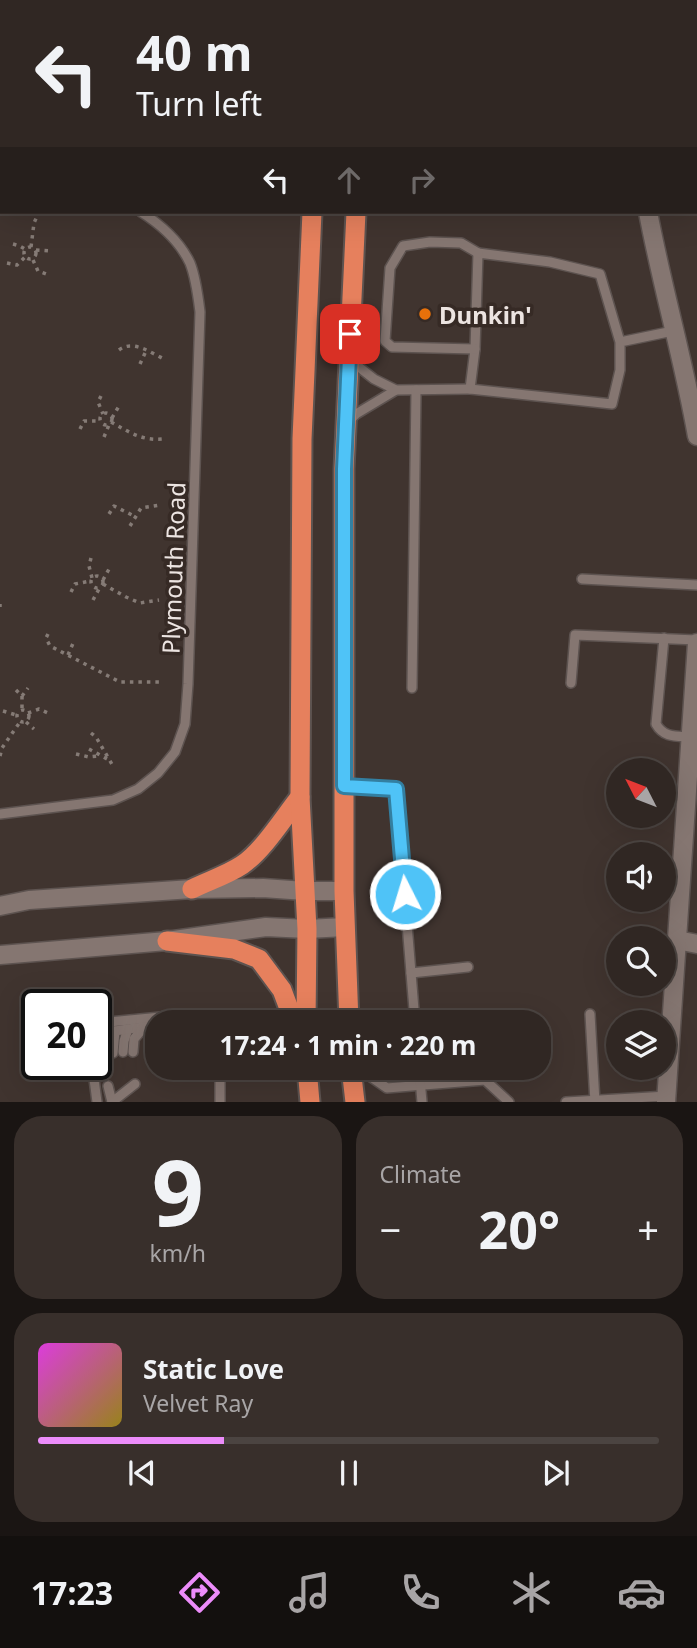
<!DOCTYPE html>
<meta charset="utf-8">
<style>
:root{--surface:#302723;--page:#382f2b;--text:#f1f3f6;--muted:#a8a5a6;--line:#4b4441;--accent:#ec8cfa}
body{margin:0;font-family:"Noto Sans",sans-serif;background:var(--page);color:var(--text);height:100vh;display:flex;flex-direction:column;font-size:26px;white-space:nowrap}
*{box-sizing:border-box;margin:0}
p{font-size:23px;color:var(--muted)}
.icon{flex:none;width:38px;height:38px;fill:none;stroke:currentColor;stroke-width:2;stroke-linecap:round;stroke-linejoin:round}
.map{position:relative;height:1102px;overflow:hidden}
.sheet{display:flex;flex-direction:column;gap:14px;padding:14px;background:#1a1513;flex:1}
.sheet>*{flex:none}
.top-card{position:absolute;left:0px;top:0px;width:698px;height:214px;box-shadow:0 7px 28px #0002,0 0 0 2px var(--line);background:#302723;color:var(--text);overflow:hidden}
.needle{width:46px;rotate:312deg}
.controls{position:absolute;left:606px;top:758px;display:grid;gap:14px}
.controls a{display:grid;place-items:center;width:70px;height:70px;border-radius:50%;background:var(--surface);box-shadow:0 7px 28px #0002,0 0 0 2px var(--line);font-size:35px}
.speed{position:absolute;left:21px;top:989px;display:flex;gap:14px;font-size:35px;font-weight:700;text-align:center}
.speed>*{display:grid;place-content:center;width:91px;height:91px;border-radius:50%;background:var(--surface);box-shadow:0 7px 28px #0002,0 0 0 2px var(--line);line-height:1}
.speed .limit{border:4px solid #111;border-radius:10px;background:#fff;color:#111}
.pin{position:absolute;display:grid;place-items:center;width:60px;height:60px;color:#fff;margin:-30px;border-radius:14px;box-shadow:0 4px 10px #0006}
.me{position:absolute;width:77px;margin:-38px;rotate:355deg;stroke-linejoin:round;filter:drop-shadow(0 0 5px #0008)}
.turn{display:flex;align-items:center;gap:24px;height:147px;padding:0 21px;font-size:32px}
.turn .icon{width:91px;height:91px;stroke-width:2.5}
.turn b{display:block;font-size:49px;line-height:60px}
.lanes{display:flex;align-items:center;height:66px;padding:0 21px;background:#0003;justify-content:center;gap:35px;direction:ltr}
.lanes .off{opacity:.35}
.big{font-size:52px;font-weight:700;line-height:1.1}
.sheet .card{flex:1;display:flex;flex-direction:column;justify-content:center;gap:10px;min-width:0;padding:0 24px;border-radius:28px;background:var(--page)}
.sheet .dial{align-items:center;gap:0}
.dial b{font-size:91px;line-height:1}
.song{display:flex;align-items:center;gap:21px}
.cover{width:84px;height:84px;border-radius:10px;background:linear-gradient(135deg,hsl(300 70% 55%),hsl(50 70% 35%))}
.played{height:7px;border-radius:4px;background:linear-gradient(90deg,var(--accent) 30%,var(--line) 30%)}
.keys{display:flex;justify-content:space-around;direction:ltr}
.heat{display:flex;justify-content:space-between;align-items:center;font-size:38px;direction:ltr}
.sheet .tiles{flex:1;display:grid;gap:14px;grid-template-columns:1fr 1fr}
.card:last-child{grid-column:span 2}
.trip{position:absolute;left:145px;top:1010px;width:406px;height:70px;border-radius:28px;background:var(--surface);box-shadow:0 7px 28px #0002,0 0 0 2px var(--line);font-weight:700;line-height:70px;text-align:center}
.tabs{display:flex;height:112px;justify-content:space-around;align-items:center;background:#13100e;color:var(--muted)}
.tabs .icon{width:49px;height:49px}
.tabs .current{color:var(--accent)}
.tabs b{font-size:32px;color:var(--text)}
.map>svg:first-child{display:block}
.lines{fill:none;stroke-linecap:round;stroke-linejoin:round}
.service-casing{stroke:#5d5350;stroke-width:12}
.minor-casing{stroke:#5d5350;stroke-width:21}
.tertiary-casing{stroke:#5d5350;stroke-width:21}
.trunk-casing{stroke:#5d5350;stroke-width:23}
.path{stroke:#857b76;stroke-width:3.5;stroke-dasharray:3.5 5;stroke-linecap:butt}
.service{stroke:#857671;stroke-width:9}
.minor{stroke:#857671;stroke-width:18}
.tertiary{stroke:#857671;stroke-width:18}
.trunk{stroke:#e6805d;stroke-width:19}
.route-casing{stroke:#337fa1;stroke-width:18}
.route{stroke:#4fc3f7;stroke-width:12}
.food-dot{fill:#e8710a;stroke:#362a25;stroke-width:2.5}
.labels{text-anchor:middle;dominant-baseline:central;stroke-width:7;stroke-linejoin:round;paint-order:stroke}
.poi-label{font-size:24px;font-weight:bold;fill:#ece4e1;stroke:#362a25;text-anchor:start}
.street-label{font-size:24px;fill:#ece4e1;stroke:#362a25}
</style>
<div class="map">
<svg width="697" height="1102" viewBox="0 0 697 1102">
<rect width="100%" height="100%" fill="#40342f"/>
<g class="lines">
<g class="service-casing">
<g id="service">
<path d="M14,0L26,2"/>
<path d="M304,2L310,0"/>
<path d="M504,2V0"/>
<path d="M0,182H2"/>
<path d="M620,342V370L612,404L470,389L475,349L478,253L550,262L600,274L620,342L673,331"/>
<path d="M475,349L392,347L385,341L390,268L403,246L430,242L461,243L478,253"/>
<path d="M350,360L374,379L396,390L470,389"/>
<path d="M348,422L356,414L396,390"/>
<path d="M582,579L697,585"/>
<path d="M664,638L656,724C664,738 676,736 691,737"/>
<path d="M571,683L575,635L697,640"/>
<path d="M412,688L416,390"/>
<path d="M344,786L396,789L415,1022"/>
<path d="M0,814L113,800L138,789L158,773L175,752L185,724L188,684L200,312C198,296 196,278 190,263C180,242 160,224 141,212"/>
<path d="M411,973L468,967"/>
<path d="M590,1014L595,1102"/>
<path d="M96,1031L109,1022L192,1014L207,1022"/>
<path d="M123,1052L124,1041L128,1029L144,1027"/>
<path d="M133,1052L134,1039L144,1027L158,1026"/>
<path d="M113,1053L115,1031L128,1029"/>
<path d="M106,1054L107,1036L115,1031"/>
<path d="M92,1064L97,1102"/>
<path d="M358,1068L387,1088L485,1080L509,1102"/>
<path d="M419,1068L422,1102"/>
<path d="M108,1086L112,1102"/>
<path d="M112,1102L135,1084"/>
<path d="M220,1102V1068"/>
<path d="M566,1102L667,1096"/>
</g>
</g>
<g class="minor-casing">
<g id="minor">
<path d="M696,193H697"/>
<path d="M0,906L29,900L192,889L263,888L305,891H344"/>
<path d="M0,955L167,941L266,927L307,929L345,927"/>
</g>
</g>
<g class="tertiary-casing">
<g id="tertiary">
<path d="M635,0L636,2"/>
<path d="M648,212C662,287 684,361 697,436"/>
<path d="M677,940L697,944"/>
<path d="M666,1102L697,643"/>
</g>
</g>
<g class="trunk-casing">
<g id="trunk">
<path d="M321,2L322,0"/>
<path d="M366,2L367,0"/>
<path d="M192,889C208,881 227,875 242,865C263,851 284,817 300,797"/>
<path d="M167,941L234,949L259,959L282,990L294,1022"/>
<path d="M306,1022L307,929L300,797L302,439L312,212"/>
<path d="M349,1022L344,891V469L356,212"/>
<path d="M307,1068L310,1102"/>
<path d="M351,1068L355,1102"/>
</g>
</g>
<g class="path">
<path d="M13,244L20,246L25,249"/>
<circle cx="30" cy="253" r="6"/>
<path d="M31,247L34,223L38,214"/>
<path d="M36,250L50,251"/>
<path d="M33,260L38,271L46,274"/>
<path d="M7,263L17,265L25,257"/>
<path d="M119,350C133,339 151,353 166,360"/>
<path d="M140,364L146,351"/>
<path d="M101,396L98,402L103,414"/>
<circle cx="106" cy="419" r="6"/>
<path d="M112,418L119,406"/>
<path d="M111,422C129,432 142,441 163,439"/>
<path d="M80,429L84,421H100"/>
<path d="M104,437L109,425"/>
<path d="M109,514L114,506L136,517"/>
<path d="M130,526L141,508L160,505"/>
<path d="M91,558L89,566L92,578"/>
<circle cx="97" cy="582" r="6"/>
<path d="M103,580L109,569"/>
<path d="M103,584L126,597L140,603L159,600"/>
<path d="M71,592L75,584L90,581"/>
<path d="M93,600L99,589"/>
<path d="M0,604V607"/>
<path d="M48,634L46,638L50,646L120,682H159"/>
<path d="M68,655L74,641"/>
<path d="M16,690L22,696V710"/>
<path d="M22,696L28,688"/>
<circle cx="23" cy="716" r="6"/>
<path d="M3,711L16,715"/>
<path d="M28,713L39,709L48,713"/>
<path d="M26,722L34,729"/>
<path d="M91,733L96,737L113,766"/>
<path d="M89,749L109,760"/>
<path d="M76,754L89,757L98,756"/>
<path d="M0,756L2,748L20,722"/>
</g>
<use href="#service" class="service"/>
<use href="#minor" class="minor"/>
<use href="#tertiary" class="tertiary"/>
<use href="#trunk" class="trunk"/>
</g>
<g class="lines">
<g class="route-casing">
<path id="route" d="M350,334L344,469V786L396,789L405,894"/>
</g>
<use href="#route" class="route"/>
</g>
<circle class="food-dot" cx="425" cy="314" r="7"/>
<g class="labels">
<g class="poi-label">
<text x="439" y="314">Dunkin'</text>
</g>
<g class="street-label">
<text transform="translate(173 568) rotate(-88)">Plymouth Road</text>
</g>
</g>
</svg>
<div class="controls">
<a><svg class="needle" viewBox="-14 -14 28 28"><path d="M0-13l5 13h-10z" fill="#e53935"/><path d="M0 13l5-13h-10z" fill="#a8a5a6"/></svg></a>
<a><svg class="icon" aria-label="sound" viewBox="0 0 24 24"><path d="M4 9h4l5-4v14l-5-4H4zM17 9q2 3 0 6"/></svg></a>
<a><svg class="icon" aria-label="search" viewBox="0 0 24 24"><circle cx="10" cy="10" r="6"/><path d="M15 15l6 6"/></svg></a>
<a><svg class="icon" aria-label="layers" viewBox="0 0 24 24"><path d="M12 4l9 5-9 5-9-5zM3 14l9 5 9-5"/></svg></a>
</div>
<div class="speed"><div class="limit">20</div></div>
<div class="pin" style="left:350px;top:334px;background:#d93025"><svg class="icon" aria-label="arrive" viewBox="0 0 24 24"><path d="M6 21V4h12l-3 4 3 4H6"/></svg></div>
<svg class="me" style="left:405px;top:894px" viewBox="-20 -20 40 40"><circle r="17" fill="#4fc3f7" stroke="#fff" stroke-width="3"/><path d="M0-11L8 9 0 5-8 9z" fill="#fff"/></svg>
<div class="trip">17:24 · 1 min · 220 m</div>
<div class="top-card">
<div class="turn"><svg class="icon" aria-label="left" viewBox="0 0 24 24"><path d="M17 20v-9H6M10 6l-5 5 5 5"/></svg><div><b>40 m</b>Turn left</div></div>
<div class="lanes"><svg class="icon" aria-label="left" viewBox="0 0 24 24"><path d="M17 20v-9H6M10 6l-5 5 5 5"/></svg><svg class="icon off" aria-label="ahead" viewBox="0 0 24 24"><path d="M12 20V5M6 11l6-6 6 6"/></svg><svg class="icon off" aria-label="right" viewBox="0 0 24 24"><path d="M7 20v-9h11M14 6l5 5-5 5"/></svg></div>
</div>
</div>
<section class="sheet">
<div class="tiles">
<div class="card dial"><b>9</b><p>km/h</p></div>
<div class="card"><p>Climate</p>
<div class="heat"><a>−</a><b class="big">20°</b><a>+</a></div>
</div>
<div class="card">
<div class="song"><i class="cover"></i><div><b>Static Love</b><p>Velvet Ray</p></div></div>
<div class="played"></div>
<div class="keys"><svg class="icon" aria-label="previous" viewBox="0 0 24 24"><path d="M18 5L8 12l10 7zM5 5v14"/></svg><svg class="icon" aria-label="pause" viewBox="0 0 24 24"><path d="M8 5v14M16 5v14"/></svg><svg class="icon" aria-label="next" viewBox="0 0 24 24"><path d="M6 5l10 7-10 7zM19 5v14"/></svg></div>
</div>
</div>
</section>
<nav class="tabs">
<b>17:23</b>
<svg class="icon current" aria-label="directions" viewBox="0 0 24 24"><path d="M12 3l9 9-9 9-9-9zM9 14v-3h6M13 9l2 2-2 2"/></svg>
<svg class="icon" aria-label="music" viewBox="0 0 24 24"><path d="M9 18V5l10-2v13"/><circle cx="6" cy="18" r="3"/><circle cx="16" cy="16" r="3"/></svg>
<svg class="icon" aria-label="phone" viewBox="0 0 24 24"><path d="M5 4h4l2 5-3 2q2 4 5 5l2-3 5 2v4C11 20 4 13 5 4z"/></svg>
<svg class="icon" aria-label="climate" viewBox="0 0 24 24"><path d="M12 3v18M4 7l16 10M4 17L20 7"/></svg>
<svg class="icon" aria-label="car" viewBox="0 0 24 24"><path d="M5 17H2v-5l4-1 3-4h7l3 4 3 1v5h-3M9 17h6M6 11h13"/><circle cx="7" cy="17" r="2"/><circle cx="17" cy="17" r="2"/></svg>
</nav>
